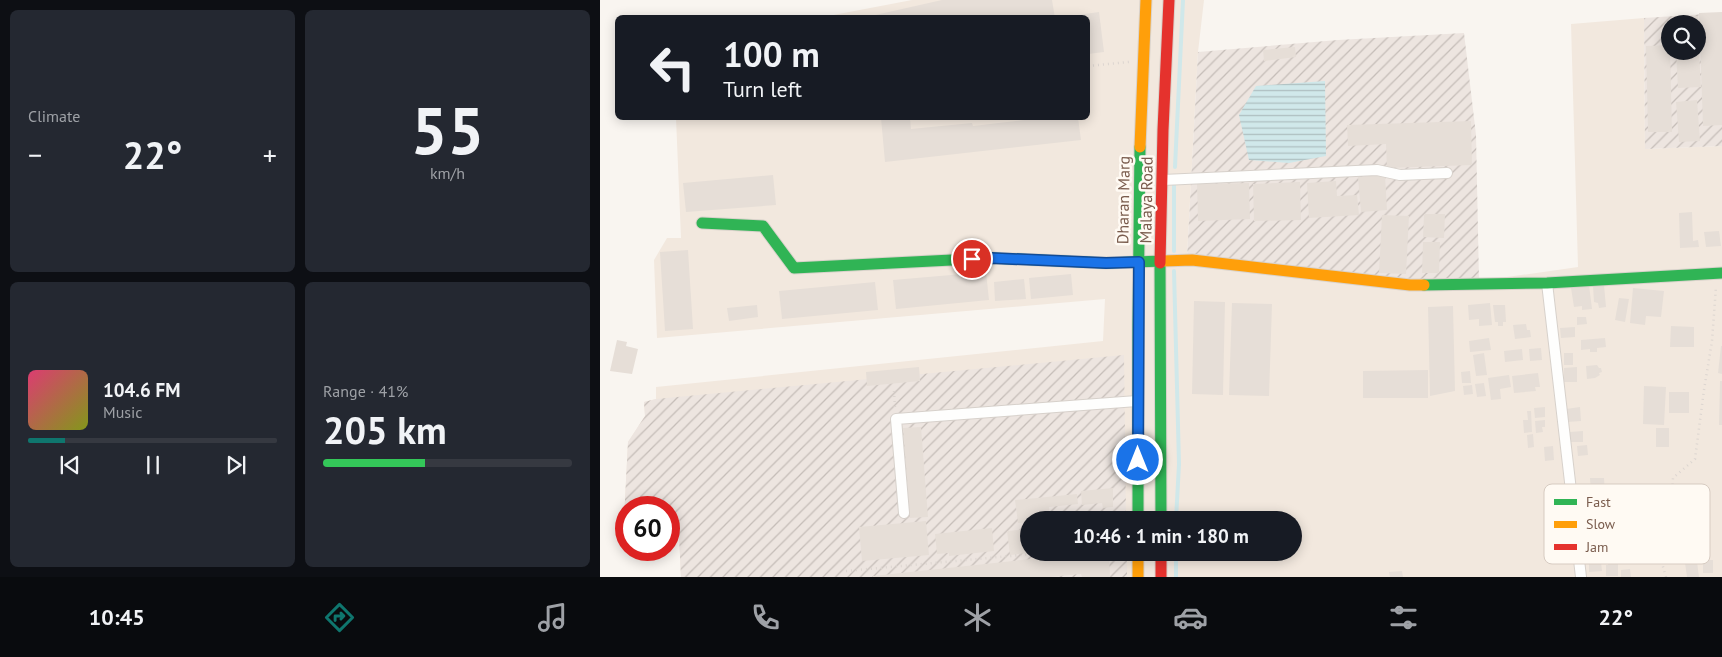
<!DOCTYPE html>
<meta charset="utf-8">
<style>
:root{--surface:#171b24;--page:#242831;--text:#f1f3f6;--muted:#9ea1a6;--line:#363941;--accent:#0f766e}
body{margin:0;font-family:"PT Sans",sans-serif;background:var(--page);color:var(--text);height:100vh;display:flex;flex-direction:column;font-size:19px;white-space:nowrap}
*{box-sizing:border-box;margin:0}
p{font-size:16px;color:var(--muted)}
.icon{flex:none;width:28px;height:28px;fill:none;stroke:currentColor;stroke-width:2;stroke-linecap:round;stroke-linejoin:round}
.map{position:relative;flex:1;overflow:hidden}
.side{display:flex;flex-direction:column;gap:10px;padding:10px;background:#0d0f14;width:600px}
.side>*{flex:none}
.guide{position:absolute;left:15px;top:15px;width:475px;height:105px;border-radius:8px;box-shadow:0 2px 12px #0003;background:#171b24;color:var(--text);overflow:hidden}
.buttons{position:absolute;left:1061px;top:15px;display:grid;gap:10px}
.buttons a{display:grid;place-items:center;width:45px;height:45px;border-radius:50%;background:var(--surface);box-shadow:0 2px 12px #0003;font-size:25px}
.speed{position:absolute;left:15px;top:496px;display:flex;gap:10px;font-size:25px;font-weight:700;text-align:center}
.speed>*{display:grid;place-content:center;width:65px;height:65px;border-radius:50%;background:var(--surface);box-shadow:0 2px 12px #0003;line-height:1}
.speed .limit{border:8px solid #d22;background:#fff;color:#111}
.pin{position:absolute;display:grid;place-items:center;width:42px;height:42px;color:#fff;margin:-21px;border:2px solid #fff;border-radius:50%;box-shadow:0 1px 5px #0007}
.me{position:absolute;width:55px;margin:-28px;rotate:0deg;stroke-linejoin:round;filter:drop-shadow(0 0 4px #0008)}
.turn{display:flex;align-items:center;gap:18px;height:105px;padding:0 25px;font-size:22px}
.turn .icon{width:65px;height:65px;stroke-width:2.5}
.turn b{display:block;font-size:35px;line-height:42px}
.big{font-size:38px;font-weight:600;line-height:1.1}
.side .tile{flex:1;display:flex;flex-direction:column;justify-content:center;gap:8px;min-width:0;padding:0 18px;border-radius:8px;background:var(--page)}
.side .dial{align-items:center;gap:0}
.dial b{font-size:65px;line-height:1}
.song{display:flex;align-items:center;gap:15px}
.cover{width:60px;height:60px;border-radius:8px;background:linear-gradient(135deg,hsl(340 70% 55%),hsl(70 70% 35%))}
.played{height:5px;border-radius:2px;background:linear-gradient(90deg,var(--accent) 15%,var(--line) 15%)}
.keys{display:flex;justify-content:space-around;direction:ltr}
.heat{display:flex;justify-content:space-between;align-items:center;font-size:28px;direction:ltr}
.charge{height:8px;border-radius:4px;background:linear-gradient(90deg,#34c759 41%,var(--line) 0)}
.side .tiles{flex:1;display:grid;gap:10px;grid-template-columns:repeat(2,1fr)}
.trip{position:absolute;left:420px;top:511px;width:282px;height:50px;border-radius:25px;background:var(--surface);box-shadow:0 2px 12px #0003;font-weight:600;line-height:50px;text-align:center}
.menu{display:flex;height:80px;justify-content:space-around;align-items:center;background:#090b0e;color:var(--muted)}
.menu .icon{width:35px;height:35px}
.menu .selected{color:var(--accent)}
.menu b{font-size:22px;color:var(--text)}
main{display:flex;flex:1;min-height:0}
.map>svg:first-child{display:block}
.residential{fill:#f2e8de;fill-rule:evenodd}
.industrial{fill:url(#industrial-furrows);fill-rule:evenodd}
.water{fill:url(#water-rules)}
.lines{fill:none;stroke-linecap:round;stroke-linejoin:round}
.stream{stroke:#d0e8ea;stroke-width:4}
.building{fill:#e6ded7}
.street-casing{stroke:#d7d1cb;stroke-width:12}
.fast-casing{stroke:#d9d2cb;stroke-width:13}
.slow-casing{stroke:#d9d2cb;stroke-width:13}
.jam-casing{stroke:#d9d2cb;stroke-width:13}
.path{stroke:#dcd5d0;stroke-width:2.5;stroke-dasharray:1 4;stroke-linecap:butt}
.street{stroke:#fefefd;stroke-width:10}
.fast{stroke:#30b455;stroke-width:11}
.slow{stroke:#ff9f0a;stroke-width:11}
.jam{stroke:#e5322d;stroke-width:11}
.route-casing{stroke:#114b97;stroke-width:12}
.route{stroke:#1a73e8;stroke-width:9}
.labels{text-anchor:middle;dominant-baseline:central;stroke-width:5;stroke-linejoin:round;paint-order:stroke}
.street-label{font-size:16px;fill:#7a5c4d;stroke:#fffaf3}
.key{fill:#fffaf3;stroke:#d7cbc1;stroke-width:1}
.key-label{font-size:14px;fill:#7a5c4d}
</style>
<main>
<section class="side">
<div class="tiles">
<div class="tile"><p>Climate</p>
<div class="heat"><a>−</a><b class="big">22°</b><a>+</a></div>
</div>
<div class="tile dial"><b>55</b><p>km/h</p></div>
<div class="tile">
<div class="song"><i class="cover"></i><div><b>104.6 FM</b><p>Music</p></div></div>
<div class="played"></div>
<div class="keys"><svg class="icon" aria-label="previous" viewBox="0 0 24 24"><path d="M18 5L8 12l10 7zM5 5v14"/></svg><svg class="icon" aria-label="pause" viewBox="0 0 24 24"><path d="M8 5v14M16 5v14"/></svg><svg class="icon" aria-label="next" viewBox="0 0 24 24"><path d="M6 5l10 7-10 7zM19 5v14"/></svg></div>
</div>
<div class="tile"><p>Range · 41%</p><b class="big">205 km</b><div class="charge"></div></div>
</div>
</section>
<div class="map">
<svg width="1122" height="577" viewBox="0 0 1122 577">
<defs>
<pattern id="industrial-furrows" width="10" height="10" patternUnits="userSpaceOnUse" patternTransform="scale(1.25)"><rect width="10" height="10" fill="#ede5e0"/><path d="M-1 1l2-2M0 10L10 0M9 11l2-2" fill="none" stroke="#c5bdb8"/></pattern>
<pattern id="water-rules" width="6" height="5" patternUnits="userSpaceOnUse" patternTransform="scale(1.25)"><rect width="6" height="5" fill="#d0e8ea"/><path d="M0 2.5h6" fill="none" stroke="#aebfc0"/></pattern>
</defs>
<rect width="100%" height="100%" fill="#f9f5f0"/>
<path class="residential" d="M312,0H604L598,52L587,257L879,281L978,267L971,24L1044,18L1045,149L1122,146V577H81L79,535L69,508H26L23,539L28,442L45,416L44,402L56,399V387L503,341L505,299L57,338L54,260L67,238H81L76,118H488V18L223,17ZM429,520H694V552H429Z"/>
<g class="industrial">
<path d="M1122,13V146L1045,149L1044,18ZM1070,24H1098V51H1070Z"/>
<path d="M864,33L876,135L879,281L808,284L587,258L598,52L738,40Z"/>
<path d="M524,355L526,520H429V552L527,553V577H81L79,535L69,536V508H26V539H23L28,442L45,416L44,402L56,399Z"/>
</g>
<path class="water" d="M725,81L726,156L689,163L649,160L639,115L656,86Z"/>
<g class="lines">
<g class="stream">
<path d="M575,167L583,0"/>
<path d="M574,251V182"/>
<path d="M574,271L579,464L576,520"/>
<path d="M576,577V552"/>
</g>
</g>
<g class="building">
<path d="M342,0H452L455,18H272L271,16Z"/>
<path d="M499,12L504,52L488,54V18H471V16Z"/>
<path d="M1122,12V125L1103,126L1099,13Z"/>
<path d="M1098,16V24H1075V17Z"/>
<path d="M1070,45L1072,132H1048L1046,46Z"/>
<path d="M695,47L696,57L664,61L663,50Z"/>
<path d="M1076,51H1099L1101,87L1078,88Z"/>
<path d="M1097,100L1100,141L1079,142L1076,102Z"/>
<path d="M281,118H310L311,129L372,123L373,126L441,118H478L481,140L285,162Z"/>
<path d="M871,121L872,165L787,168L786,144L748,146L747,125Z"/>
<path d="M173,175L176,205L86,212L83,183Z"/>
<path d="M785,175L787,210L761,212L758,177Z"/>
<path d="M736,181L737,196L757,195L759,215L709,218L707,183Z"/>
<path d="M700,182L701,220L654,221L653,184Z"/>
<path d="M649,183L650,219L598,221L597,184Z"/>
<path d="M1092,212L1093,241L1098,240L1099,247L1080,248L1079,213Z"/>
<path d="M824,214H845L844,238L823,237Z"/>
<path d="M782,215L809,216L806,274L779,273Z"/>
<path d="M1119,231L1121,246L1106,247L1104,232Z"/>
<path d="M823,242H840L839,273H822Z"/>
<path d="M88,250L93,329L65,331L60,252Z"/>
<path d="M386,272L389,300L296,309L293,280Z"/>
<path d="M471,274L473,295L431,299L429,278Z"/>
<path d="M424,279L426,299L395,301L394,282Z"/>
<path d="M275,282L278,310L182,319L179,291Z"/>
<path d="M989,285L992,309L982,310V306L974,307L971,288Z"/>
<path d="M1004,285L1006,307L999,308L998,303L994,302L993,286Z"/>
<path d="M1033,288L1064,291L1061,317L1046,316L1045,325L1030,323Z"/>
<path d="M1019,298L1029,299L1025,322L1015,320Z"/>
<path d="M594,301L625,302L623,395L592,394Z"/>
<path d="M632,303L672,304L669,396L629,395Z"/>
<path d="M890,303L892,325L879,326V319L869,320L868,305Z"/>
<path d="M157,305L158,317L129,321L127,308Z"/>
<path d="M893,305H905L906,322H903V326H898V322H895Z"/>
<path d="M853,306L855,391L830,396L828,307Z"/>
<path d="M977,317H986L987,324L977,325Z"/>
<path d="M926,324L927,330H930L931,337L915,339L913,325Z"/>
<path d="M1071,326L1094,327V347H1070Z"/>
<path d="M975,327V337L961,338L960,328Z"/>
<path d="M889,338L891,350L870,352L869,341Z"/>
<path d="M1005,338L1006,347L997,348V352H990V349L981,350V340Z"/>
<path d="M17,340L27,342L26,346L38,349L32,374L10,371Z"/>
<path d="M1121,346H1122V374L1118,373Z"/>
<path d="M941,348L942,360L930,361L929,349Z"/>
<path d="M922,349L923,360L905,362L904,351Z"/>
<path d="M884,353L887,375L876,376L873,355Z"/>
<rect x="964" y="353" width="9" height="12"/>
<path d="M997,365L999,368H1001L1002,372L999,373L1000,375L995,378L987,379L986,366Z"/>
<path d="M319,367L320,381L267,386L266,372Z"/>
<path d="M977,367V382H964V368Z"/>
<path d="M828,370V398H763V371Z"/>
<path d="M870,371L871,383H862L861,372Z"/>
<path d="M938,373L940,387H935L936,391L914,393L912,376Z"/>
<path d="M909,375L911,387L900,389L901,399L891,400L888,378Z"/>
<path d="M1120,381H1122V425H1119Z"/>
<path d="M884,383L886,396L877,397L875,384Z"/>
<path d="M872,385L873,394L864,395L863,386Z"/>
<path d="M1044,386L1066,387L1064,425L1043,424Z"/>
<rect x="1069" y="392" width="20" height="21"/>
<path d="M945,407V417L935,418L934,408Z"/>
<path d="M980,407L981,421L967,422L966,409Z"/>
<path d="M927,411H931L932,432L924,433L923,420H928Z"/>
<path d="M945,420V427H942L943,432L936,433L935,421Z"/>
<path d="M321,427L328,517L310,518L303,428Z"/>
<rect x="1056" y="428" width="13" height="19"/>
<path d="M983,431V442H970V432Z"/>
<path d="M933,434L934,447L928,448L927,435Z"/>
<path d="M987,445L988,455L978,456L977,446Z"/>
<path d="M953,446L954,460L945,461L944,447Z"/>
<path d="M990,478H1004L1005,494L991,495Z"/>
<path d="M513,488V507L503,508L502,503L482,505L481,491Z"/>
<path d="M477,494L478,504L449,507L450,519L429,520V522L418,523L415,500Z"/>
<path d="M326,521L329,555L262,561L259,527Z"/>
<path d="M392,528L394,551L349,556V553L337,554L335,534Z"/>
<path d="M429,529V553L410,555L407,531Z"/>
<path d="M995,548H1006V562H1001L1002,571L989,572V562H994Z"/>
<path d="M1014,549H1022L1023,562L1018,563V576H1006V565H1008L1009,556H1014Z"/>
<path d="M496,552H509L510,577H482L481,574L450,577H273V576Z"/>
<rect x="1103" y="560" width="10" height="13"/>
<path d="M1097,562L1099,577H1087L1085,563Z"/>
<path d="M1030,569L1031,577H1021V570Z"/>
<path d="M802,571L803,577H790L789,572Z"/>
</g>
<g class="lines">
<g class="street-casing">
<g id="street">
<path d="M563,180L777,170L800,175L847,173"/>
<path d="M947,283L981,577"/>
<path d="M304,513L296,419L537,401"/>
</g>
</g>
<g class="fast-casing">
<g id="fast">
<path d="M102,223L163,226L194,268L391,258L506,263L563,261"/>
<path d="M560,263L561,520"/>
<path d="M824,285L947,283L1122,273"/>
<path d="M538,520V325L540,147"/>
</g>
</g>
<g class="slow-casing">
<g id="slow">
<path d="M540,147L546,0"/>
<path d="M563,261L592,260L810,285H824"/>
<path d="M538,552V577"/>
</g>
</g>
<g class="jam-casing">
<g id="jam">
<path d="M560,263L563,130L569,0"/>
<path d="M561,552V577"/>
</g>
</g>
<g class="path">
<path d="M488,66L529,62"/>
<path d="M294,391L295,408"/>
<path d="M514,520L524,519"/>
<path d="M246,571L454,552"/>
<path d="M1066,577L1056,543L1053,525L1071,515L1073,478L1095,459L1104,390L1112,341L1116,287"/>
</g>
<use href="#street" class="street"/>
<use href="#fast" class="fast"/>
<use href="#slow" class="slow"/>
<use href="#jam" class="jam"/>
</g>
<g class="lines">
<g class="route-casing">
<path id="route" d="M372,259L391,258L506,263L539,262L538,460"/>
</g>
<use href="#route" class="route"/>
</g>
<g class="labels">
<g class="street-label">
<text transform="translate(523 200) rotate(-89)">Dharan Marg</text>
<text transform="translate(546 200) rotate(-89)">Malaya Road</text>
</g>
</g>
<rect x="944" y="484" width="166" height="80" rx="8" class="key"/>
<rect x="954" y="499" width="23" height="6" fill="#30b455"/>
<rect x="954" y="521" width="23" height="7" fill="#ff9f0a"/>
<rect x="954" y="544" width="23" height="6" fill="#e5322d"/>
<g class="key-label">
<text x="986" y="507">Fast</text>
<text x="986" y="529">Slow</text>
<text x="986" y="552">Jam</text>
</g>
</svg>
<div class="buttons">
<a><svg class="icon" aria-label="search" viewBox="0 0 24 24"><circle cx="10" cy="10" r="6"/><path d="M15 15l6 6"/></svg></a>
</div>
<div class="speed"><div class="limit">60</div></div>
<div class="pin" style="left:372px;top:259px;background:#d93025"><svg class="icon" aria-label="arrive" viewBox="0 0 24 24"><path d="M6 21V4h12l-3 4 3 4H6"/></svg></div>
<svg class="me" style="left:538px;top:460px" viewBox="-20 -20 40 40"><circle r="17" fill="#1a73e8" stroke="#fff" stroke-width="3"/><path d="M0-11L8 9 0 5-8 9z" fill="#fff"/></svg>
<div class="trip">10:46 · 1 min · 180 m</div>
<div class="guide">
<div class="turn"><svg class="icon" aria-label="left" viewBox="0 0 24 24"><path d="M17 20v-9H6M10 6l-5 5 5 5"/></svg><div><b>100 m</b>Turn left</div></div>
</div>
</div>
</main>
<nav class="menu">
<b>10:45</b>
<svg class="icon selected" aria-label="directions" viewBox="0 0 24 24"><path d="M12 3l9 9-9 9-9-9zM9 14v-3h6M13 9l2 2-2 2"/></svg>
<svg class="icon" aria-label="music" viewBox="0 0 24 24"><path d="M9 18V5l10-2v13"/><circle cx="6" cy="18" r="3"/><circle cx="16" cy="16" r="3"/></svg>
<svg class="icon" aria-label="phone" viewBox="0 0 24 24"><path d="M5 4h4l2 5-3 2q2 4 5 5l2-3 5 2v4C11 20 4 13 5 4z"/></svg>
<svg class="icon" aria-label="climate" viewBox="0 0 24 24"><path d="M12 3v18M4 7l16 10M4 17L20 7"/></svg>
<svg class="icon" aria-label="car" viewBox="0 0 24 24"><path d="M5 17H2v-5l4-1 3-4h7l3 4 3 1v5h-3M9 17h6M6 11h13"/><circle cx="7" cy="17" r="2"/><circle cx="17" cy="17" r="2"/></svg>
<svg class="icon" aria-label="filters" viewBox="0 0 24 24"><path d="M4 7h16M4 17h16"/><circle cx="9" cy="7" r="2"/><circle cx="15" cy="17" r="2"/></svg>
<b>22°</b>
</nav>
